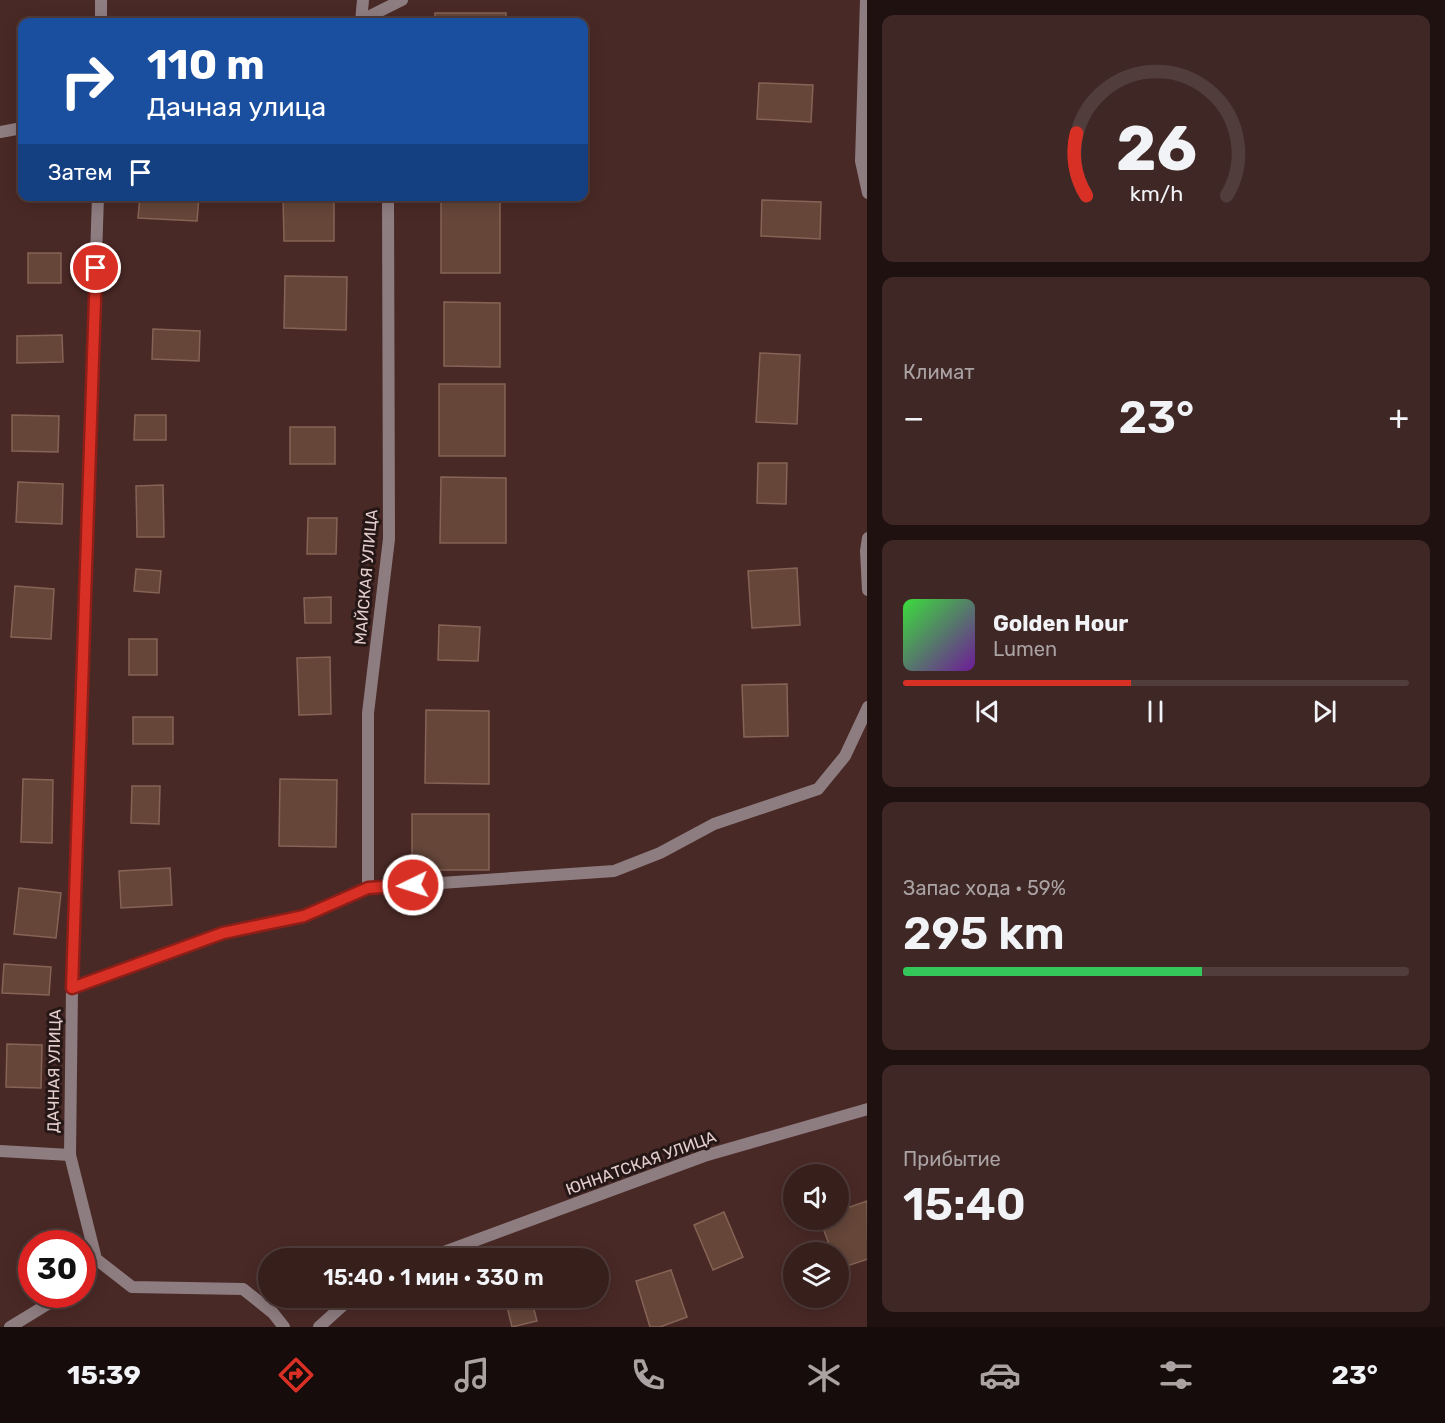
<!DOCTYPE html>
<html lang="ru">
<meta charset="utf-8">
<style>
:root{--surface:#371f1c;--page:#3e2725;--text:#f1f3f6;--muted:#aaa2a3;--line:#513d3b;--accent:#d93025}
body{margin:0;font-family:Rubik,sans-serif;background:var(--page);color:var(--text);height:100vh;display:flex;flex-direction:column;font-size:22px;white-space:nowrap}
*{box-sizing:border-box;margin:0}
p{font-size:20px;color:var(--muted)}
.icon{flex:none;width:33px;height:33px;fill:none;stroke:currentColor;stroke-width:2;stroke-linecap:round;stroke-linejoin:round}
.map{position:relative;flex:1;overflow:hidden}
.panel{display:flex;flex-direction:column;gap:15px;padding:15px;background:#1e110f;width:578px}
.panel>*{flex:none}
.guide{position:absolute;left:18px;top:18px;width:570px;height:183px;border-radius:12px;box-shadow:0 3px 15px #0003,0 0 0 2px var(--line);background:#1a4fa0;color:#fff;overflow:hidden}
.controls{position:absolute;left:783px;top:1164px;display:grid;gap:12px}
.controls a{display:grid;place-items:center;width:66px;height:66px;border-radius:50%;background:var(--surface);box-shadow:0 3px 15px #0003,0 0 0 2px var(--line);font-size:30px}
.speed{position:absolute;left:18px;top:1230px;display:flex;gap:12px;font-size:30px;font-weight:700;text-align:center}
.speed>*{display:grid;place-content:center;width:78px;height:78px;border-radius:50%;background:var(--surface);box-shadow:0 3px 15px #0003,0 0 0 2px var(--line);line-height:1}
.speed .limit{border:9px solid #d22;background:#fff;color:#111}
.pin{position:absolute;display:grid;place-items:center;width:51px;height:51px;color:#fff;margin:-26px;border:3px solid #fff;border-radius:50%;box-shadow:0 2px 6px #0007}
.me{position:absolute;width:66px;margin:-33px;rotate:266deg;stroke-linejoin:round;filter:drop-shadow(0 0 4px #0008)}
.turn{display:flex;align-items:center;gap:21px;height:126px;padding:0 30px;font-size:27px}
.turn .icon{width:78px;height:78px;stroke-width:2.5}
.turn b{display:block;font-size:42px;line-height:51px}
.then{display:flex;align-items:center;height:57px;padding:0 30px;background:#0003;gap:12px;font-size:22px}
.big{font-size:45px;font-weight:600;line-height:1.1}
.panel .card{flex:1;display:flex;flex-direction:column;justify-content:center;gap:9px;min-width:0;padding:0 21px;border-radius:12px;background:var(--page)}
.panel .dial{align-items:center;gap:0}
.dial svg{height:156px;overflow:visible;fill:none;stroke:var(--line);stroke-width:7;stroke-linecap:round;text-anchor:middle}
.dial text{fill:var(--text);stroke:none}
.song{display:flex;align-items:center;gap:18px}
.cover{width:72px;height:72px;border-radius:9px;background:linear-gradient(135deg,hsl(120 70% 55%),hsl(280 70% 35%))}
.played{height:6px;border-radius:3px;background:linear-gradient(90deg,var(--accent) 45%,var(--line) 45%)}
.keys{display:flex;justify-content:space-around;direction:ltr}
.heat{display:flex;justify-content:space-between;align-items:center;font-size:33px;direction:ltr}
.charge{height:9px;border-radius:4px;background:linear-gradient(90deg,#34c759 59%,var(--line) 0)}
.trip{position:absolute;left:258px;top:1248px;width:351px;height:60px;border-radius:30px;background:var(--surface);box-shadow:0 3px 15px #0003,0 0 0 2px var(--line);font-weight:600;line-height:60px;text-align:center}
.tab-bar{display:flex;height:96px;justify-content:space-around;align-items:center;background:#160c0b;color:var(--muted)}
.tab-bar .icon{width:42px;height:42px}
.tab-bar .active{color:var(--accent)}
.tab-bar b{font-size:27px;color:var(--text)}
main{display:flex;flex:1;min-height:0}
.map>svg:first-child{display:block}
.building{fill:#654639;stroke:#856456;stroke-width:1.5}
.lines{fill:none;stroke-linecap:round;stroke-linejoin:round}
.minor{stroke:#8e7d80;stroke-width:12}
.route-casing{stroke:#8d1f18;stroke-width:15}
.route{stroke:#d93025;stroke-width:10}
.labels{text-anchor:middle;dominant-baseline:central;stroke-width:6;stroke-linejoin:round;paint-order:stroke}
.street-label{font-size:16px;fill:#e3cecc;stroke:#251715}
</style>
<main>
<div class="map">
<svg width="868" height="1327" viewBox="0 0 868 1327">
<rect width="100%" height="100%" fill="#492926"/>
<g class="building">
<rect x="435" y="13" width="71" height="9"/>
<path d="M759,83L813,85L811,122L757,119Z"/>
<path d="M140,196H199L197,221L138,218Z"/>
<path d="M283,196H334V241H284Z"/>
<path d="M762,200L821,202L820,239L761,236Z"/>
<rect x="441" y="201" width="59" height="72"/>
<rect x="28" y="253" width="33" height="30"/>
<path d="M285,276L347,277L346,330L284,328Z"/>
<path d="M444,302L500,303V367L444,366Z"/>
<path d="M153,329L200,331L199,361L152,359Z"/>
<path d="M62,335L63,362L17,363V336Z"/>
<path d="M760,353L800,355L797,424L756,422Z"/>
<rect x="439" y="384" width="66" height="72"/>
<path d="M12,415L59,416L58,452L12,451Z"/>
<path d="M135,415H166V440H134Z"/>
<rect x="290" y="427" width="45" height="37"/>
<path d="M758,463H787L786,504L757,503Z"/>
<path d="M441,477L506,478V543H440Z"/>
<path d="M18,482L63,484L62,524L16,522Z"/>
<path d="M163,485L164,537H137L136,486Z"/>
<path d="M308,518H337L336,554H307Z"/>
<path d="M797,568L800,625L752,628L748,571Z"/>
<path d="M136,569L161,571L159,593L134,591Z"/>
<path d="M15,586L54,589L51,639L11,637Z"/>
<path d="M331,597V623H305L304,598Z"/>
<path d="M439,625L480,627L478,661L438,660Z"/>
<rect x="129" y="639" width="28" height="36"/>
<path d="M330,657L331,714L299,715L297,658Z"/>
<path d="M787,684L788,736L744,737L742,685Z"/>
<path d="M426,710L489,711V784L425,783Z"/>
<rect x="133" y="717" width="40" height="27"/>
<path d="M23,779L53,780L52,843L21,842Z"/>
<path d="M280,779L337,780L336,847L279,846Z"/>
<path d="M132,786H160L159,824L131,823Z"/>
<rect x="412" y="814" width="77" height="56"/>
<path d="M170,868L172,905L121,908L119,871Z"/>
<path d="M19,888L61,893L56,938L14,934Z"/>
<path d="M4,964L51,967L49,995L2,993Z"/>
<path d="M7,1044L42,1045L41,1088L6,1087Z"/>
<path d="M867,1201L868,1259L838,1269V1252H832L820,1220H838V1211Z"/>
<path d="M724,1212L743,1257L713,1270L694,1225Z"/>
<path d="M671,1270L687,1317L660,1327H650L636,1281Z"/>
<path d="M505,1298H531L537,1321L512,1327Z"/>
</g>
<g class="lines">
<g class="minor">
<path d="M101,0V22"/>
<path d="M866,0L861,161L868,193"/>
<path d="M358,22L402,0"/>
<path d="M361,22L363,0"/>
<path d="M0,132L22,128"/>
<path d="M98,196L72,988L70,1155L96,1259L132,1287L243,1289L273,1313L284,1327"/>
<path d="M868,538L866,551L868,590"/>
<path d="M368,888V713L389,539L388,196"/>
<path d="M72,988L223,933L305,916L368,888L614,871L660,853L714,824L818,789L845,756L868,707"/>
<path d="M0,1151L70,1155"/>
<path d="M428,1258L704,1156L868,1109"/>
<path d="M82,1272L96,1259"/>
<path d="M10,1327L51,1302L59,1294"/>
<path d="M319,1327L351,1298"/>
</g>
</g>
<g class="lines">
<g class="route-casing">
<path id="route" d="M96,268L72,988L223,933L304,916L368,888L413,885"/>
</g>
<use href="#route" class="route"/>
</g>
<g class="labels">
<g class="street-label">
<text transform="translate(366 577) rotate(-85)">МАЙСКАЯ УЛИЦА</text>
<text transform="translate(54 1071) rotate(-89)">ДАЧНАЯ УЛИЦА</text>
<text transform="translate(641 1163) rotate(-20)">ЮННАТСКАЯ УЛИЦА</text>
</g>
</g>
</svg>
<div class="controls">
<a><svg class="icon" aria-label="sound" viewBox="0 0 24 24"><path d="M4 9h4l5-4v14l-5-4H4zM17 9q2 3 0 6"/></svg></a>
<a><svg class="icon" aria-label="layers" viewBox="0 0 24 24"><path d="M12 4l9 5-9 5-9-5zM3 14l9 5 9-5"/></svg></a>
</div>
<div class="speed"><div class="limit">30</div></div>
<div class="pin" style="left:96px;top:268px;background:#d93025"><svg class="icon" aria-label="arrive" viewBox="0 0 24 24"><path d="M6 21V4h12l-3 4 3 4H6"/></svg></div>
<svg class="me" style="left:413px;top:885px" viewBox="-20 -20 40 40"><circle r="17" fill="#d93025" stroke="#fff" stroke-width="3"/><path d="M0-11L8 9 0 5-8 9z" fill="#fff"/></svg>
<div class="trip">15:40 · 1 мин · 330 m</div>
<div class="guide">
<div class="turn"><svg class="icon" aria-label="right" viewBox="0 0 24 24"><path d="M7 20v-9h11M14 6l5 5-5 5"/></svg><div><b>110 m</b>Дачная улица</div></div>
<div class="then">Затем<svg class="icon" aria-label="arrive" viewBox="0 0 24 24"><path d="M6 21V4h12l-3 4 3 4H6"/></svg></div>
</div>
</div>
<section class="panel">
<div class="card dial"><svg viewBox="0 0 100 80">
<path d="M14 69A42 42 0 1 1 86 69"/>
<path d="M14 69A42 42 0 0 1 9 37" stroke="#d93025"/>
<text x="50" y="56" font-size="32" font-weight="700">26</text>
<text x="50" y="72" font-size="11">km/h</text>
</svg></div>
<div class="card"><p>Климат</p>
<div class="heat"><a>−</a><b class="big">23°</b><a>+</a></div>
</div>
<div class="card">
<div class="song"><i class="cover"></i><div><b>Golden Hour</b><p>Lumen</p></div></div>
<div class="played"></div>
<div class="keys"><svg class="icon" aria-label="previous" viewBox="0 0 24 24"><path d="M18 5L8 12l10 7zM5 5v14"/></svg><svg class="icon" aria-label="pause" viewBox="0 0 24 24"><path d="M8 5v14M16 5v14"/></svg><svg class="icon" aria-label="next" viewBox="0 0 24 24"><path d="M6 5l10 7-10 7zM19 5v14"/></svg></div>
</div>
<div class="card"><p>Запас хода · 59%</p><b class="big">295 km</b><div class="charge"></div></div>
<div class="card"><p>Прибытие</p><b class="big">15:40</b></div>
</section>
</main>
<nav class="tab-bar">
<b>15:39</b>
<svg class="icon active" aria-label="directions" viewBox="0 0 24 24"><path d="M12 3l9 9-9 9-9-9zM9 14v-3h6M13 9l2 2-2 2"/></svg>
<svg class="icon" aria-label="music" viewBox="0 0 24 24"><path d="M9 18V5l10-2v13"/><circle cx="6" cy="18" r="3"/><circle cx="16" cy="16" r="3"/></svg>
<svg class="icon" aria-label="phone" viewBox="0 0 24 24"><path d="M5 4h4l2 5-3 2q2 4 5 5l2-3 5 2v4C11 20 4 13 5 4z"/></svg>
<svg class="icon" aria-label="climate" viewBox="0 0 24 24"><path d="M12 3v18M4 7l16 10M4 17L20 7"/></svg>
<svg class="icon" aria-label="car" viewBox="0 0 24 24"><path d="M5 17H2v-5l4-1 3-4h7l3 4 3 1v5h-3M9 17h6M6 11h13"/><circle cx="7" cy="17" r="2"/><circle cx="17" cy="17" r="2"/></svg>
<svg class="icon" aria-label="filters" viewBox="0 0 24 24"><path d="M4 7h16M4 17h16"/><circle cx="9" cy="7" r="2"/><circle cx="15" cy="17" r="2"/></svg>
<b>23°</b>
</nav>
